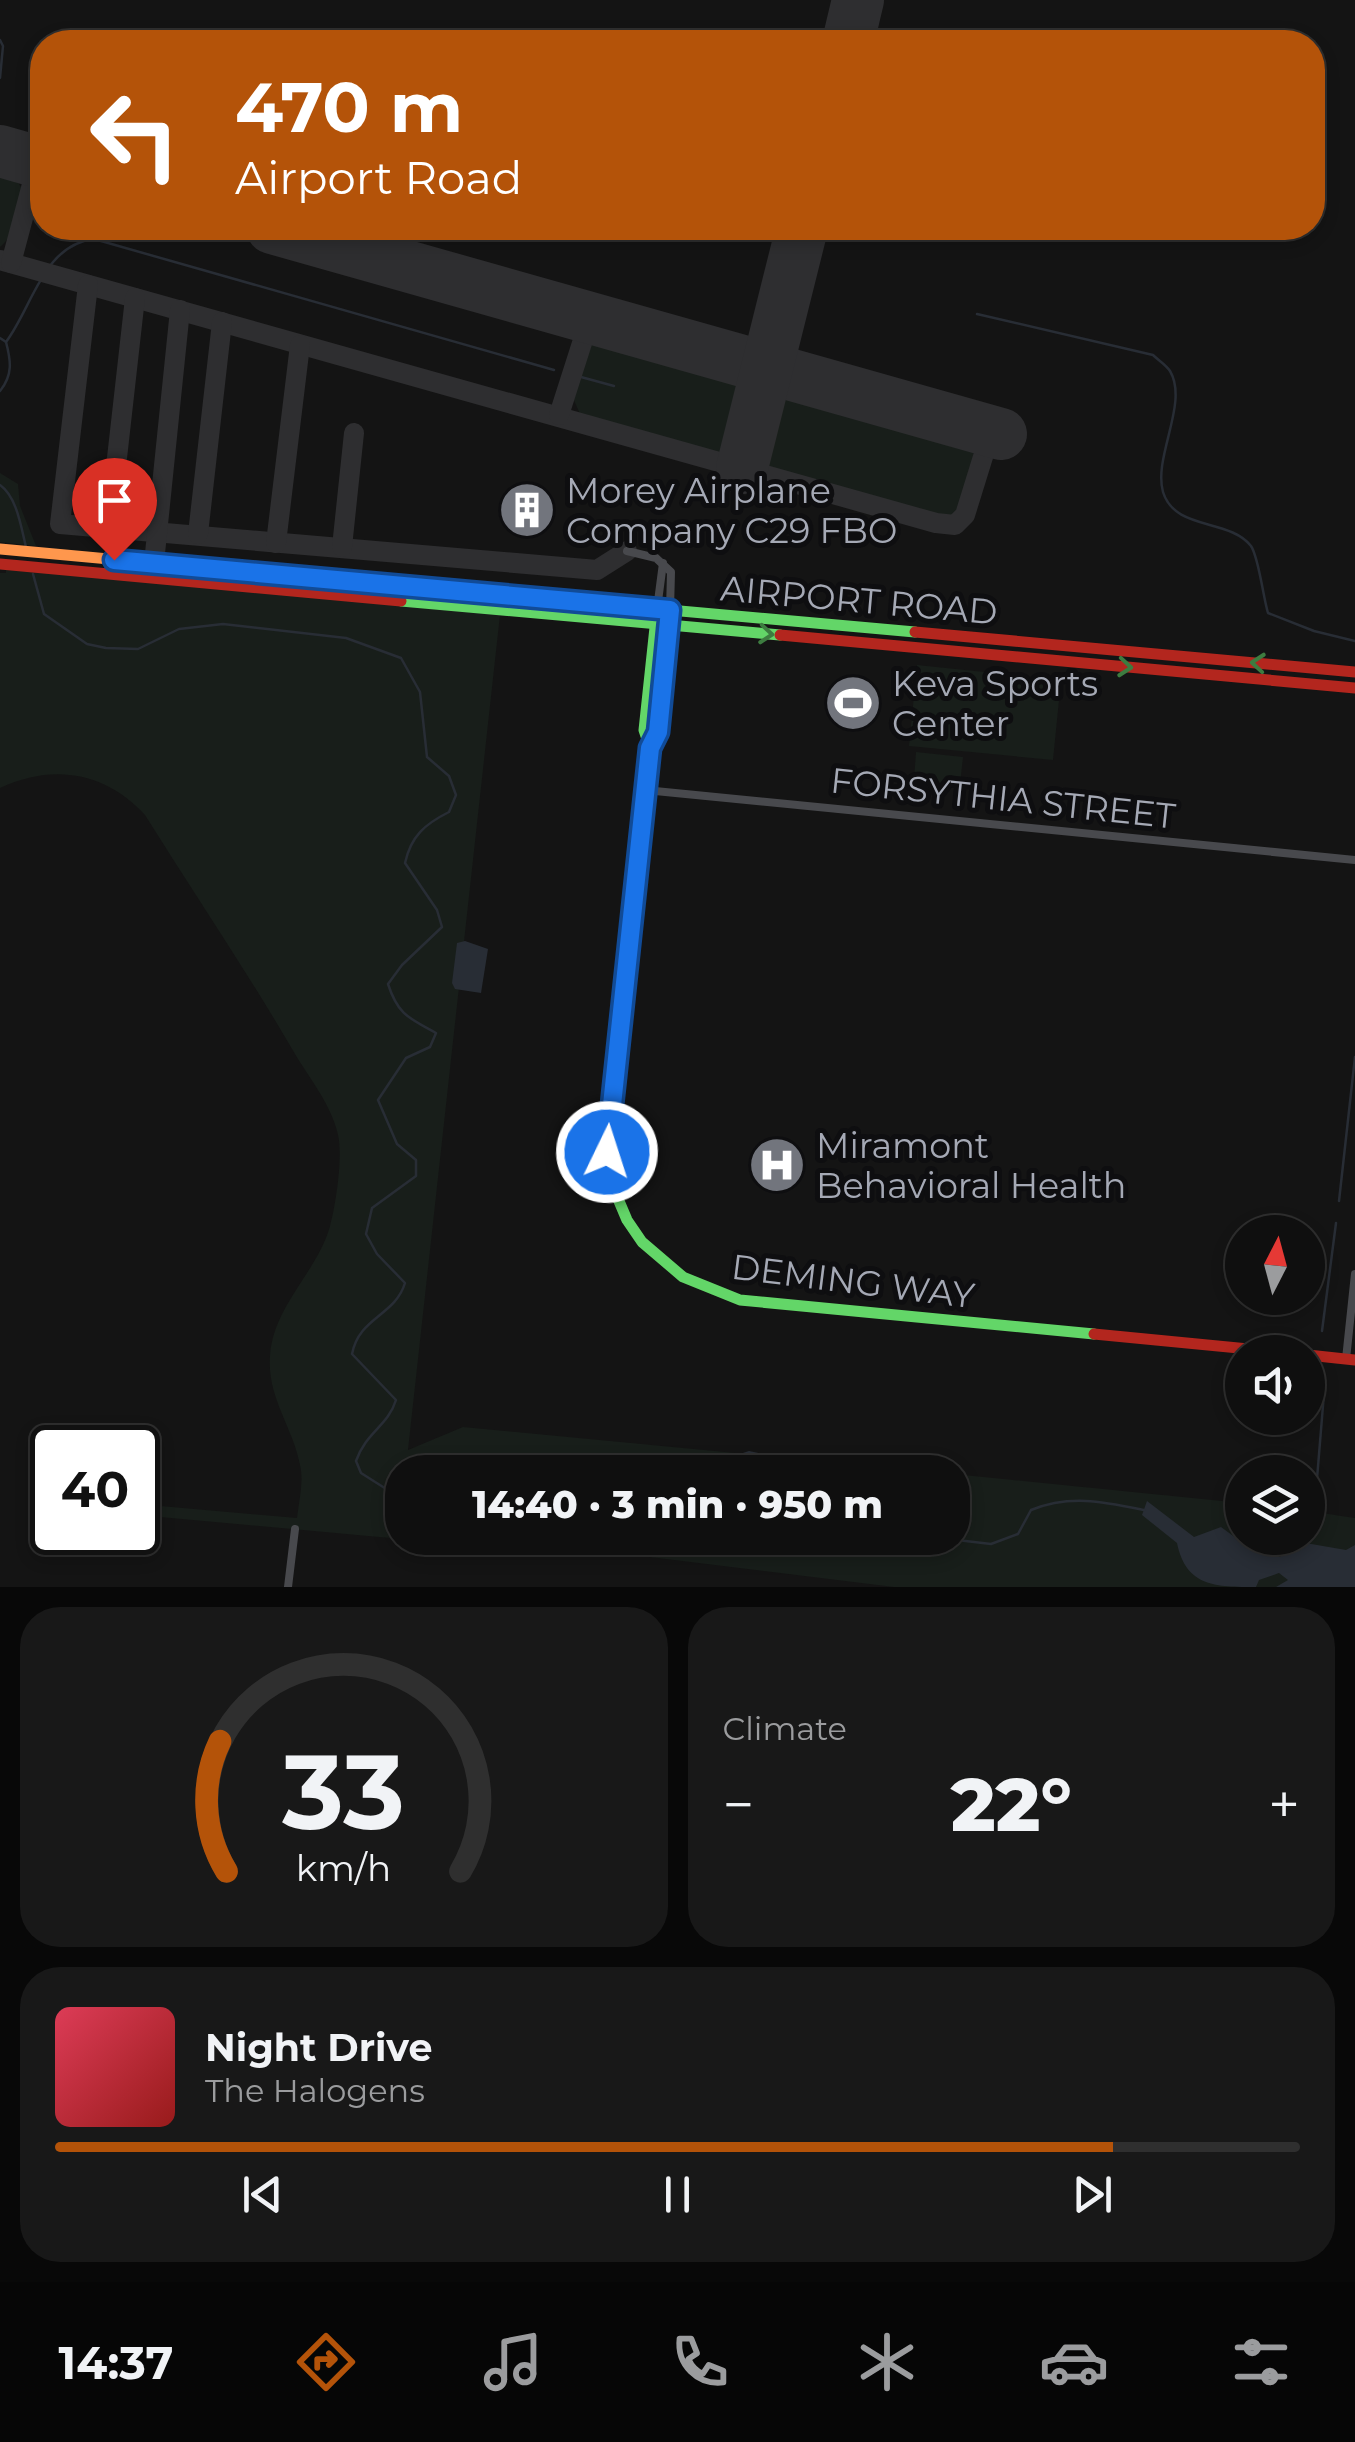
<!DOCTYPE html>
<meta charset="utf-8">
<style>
:root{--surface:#0f0f0f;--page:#181818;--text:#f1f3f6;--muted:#9b9c9e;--line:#2f2f2f;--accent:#b45309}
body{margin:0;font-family:Montserrat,sans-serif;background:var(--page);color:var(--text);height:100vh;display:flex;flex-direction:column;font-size:38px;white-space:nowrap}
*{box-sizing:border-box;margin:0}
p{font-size:32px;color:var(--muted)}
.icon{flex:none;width:55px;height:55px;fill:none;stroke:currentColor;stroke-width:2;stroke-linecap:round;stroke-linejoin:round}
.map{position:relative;height:1587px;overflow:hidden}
.sheet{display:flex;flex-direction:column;gap:20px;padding:20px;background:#080808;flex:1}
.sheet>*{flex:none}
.top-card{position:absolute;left:30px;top:30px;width:1295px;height:210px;border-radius:40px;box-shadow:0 5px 15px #0003,0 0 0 2px var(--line);background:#b45309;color:#fff;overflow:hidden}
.needle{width:65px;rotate:6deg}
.fabs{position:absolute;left:1225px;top:1215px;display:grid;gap:20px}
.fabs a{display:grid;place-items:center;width:100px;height:100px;border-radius:50%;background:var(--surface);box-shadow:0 5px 15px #0003,0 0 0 2px var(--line);font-size:50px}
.speed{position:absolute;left:30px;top:1425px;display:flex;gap:20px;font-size:50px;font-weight:700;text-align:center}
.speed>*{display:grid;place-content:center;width:130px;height:130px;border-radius:50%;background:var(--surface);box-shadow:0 5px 15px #0003,0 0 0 2px var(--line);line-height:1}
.speed .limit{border:5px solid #111;border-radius:15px;background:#fff;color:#111}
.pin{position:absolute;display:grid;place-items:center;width:85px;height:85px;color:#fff;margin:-102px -42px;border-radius:50% 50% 50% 0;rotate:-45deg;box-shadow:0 0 10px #0007}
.pin .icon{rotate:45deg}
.me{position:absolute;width:110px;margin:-55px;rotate:4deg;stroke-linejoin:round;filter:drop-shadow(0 0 8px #0008)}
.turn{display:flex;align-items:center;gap:35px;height:210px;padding:0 40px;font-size:45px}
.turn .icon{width:130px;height:130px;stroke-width:2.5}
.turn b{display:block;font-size:70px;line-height:85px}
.big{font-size:75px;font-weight:800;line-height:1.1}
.sheet .tile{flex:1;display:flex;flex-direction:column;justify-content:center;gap:15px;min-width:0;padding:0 35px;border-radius:40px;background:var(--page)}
.sheet .dial{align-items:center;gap:0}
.dial svg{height:260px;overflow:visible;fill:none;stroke:var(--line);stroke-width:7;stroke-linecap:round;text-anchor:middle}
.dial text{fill:var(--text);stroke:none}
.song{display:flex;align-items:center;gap:30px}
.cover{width:120px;height:120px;border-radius:15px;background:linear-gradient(135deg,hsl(350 70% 55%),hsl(0 70% 35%))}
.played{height:10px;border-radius:5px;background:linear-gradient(90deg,var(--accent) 85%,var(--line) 85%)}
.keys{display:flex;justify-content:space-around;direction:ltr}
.heat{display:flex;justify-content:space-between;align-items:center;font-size:55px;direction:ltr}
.sheet .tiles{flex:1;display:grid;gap:20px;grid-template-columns:1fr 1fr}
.tile:last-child{grid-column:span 2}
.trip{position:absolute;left:385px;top:1455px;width:585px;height:100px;border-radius:40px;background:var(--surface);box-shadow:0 5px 15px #0003,0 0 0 2px var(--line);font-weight:800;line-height:100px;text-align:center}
.tab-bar{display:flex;height:160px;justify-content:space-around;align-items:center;background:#060606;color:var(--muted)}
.tab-bar .icon{width:70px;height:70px}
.tab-bar .current{color:var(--accent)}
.tab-bar b{font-size:45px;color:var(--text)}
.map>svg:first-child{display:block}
.green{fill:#181e1a}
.water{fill:#282d35}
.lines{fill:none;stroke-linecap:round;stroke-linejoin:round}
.stream{stroke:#282d35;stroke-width:2.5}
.taxiway{stroke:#2e2e30;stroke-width:20}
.runway{stroke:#2e2e30;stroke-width:52}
.street{stroke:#48494d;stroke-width:8}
.fast{stroke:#63d668;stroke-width:11}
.slow{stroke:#ff974d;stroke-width:11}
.jam{stroke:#b3261e;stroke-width:11}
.oneway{stroke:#3d7c40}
.route-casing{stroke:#114b97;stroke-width:25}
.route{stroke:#1a73e8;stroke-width:18}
.labels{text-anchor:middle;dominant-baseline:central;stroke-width:10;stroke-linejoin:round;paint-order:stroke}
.poi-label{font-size:35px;fill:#a5a9b5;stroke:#0e0e10;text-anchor:start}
.street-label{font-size:35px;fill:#a5a9b5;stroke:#0e0e10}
</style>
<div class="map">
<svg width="1355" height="1587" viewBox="0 0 1355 1587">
<rect width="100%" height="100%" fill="#141414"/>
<g class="green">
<path d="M0,170L13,174L22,189C18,208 16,235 0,247Z"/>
<path d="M605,339L745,379L725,456L580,414L573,398L586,352L590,345Z"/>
<path d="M785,390L968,443C984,459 967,501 953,516H938L767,468Z"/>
<path d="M0,473L18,484L20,506L36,546L0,542Z"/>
<path d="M6,569L500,615L408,1450L463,1427L936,1472H402V1538H952L953,1474L1242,1503V1538H1308V1511L1355,1518V1587H894L617,1553L379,1537L138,1515V1504L297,1518C299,1500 304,1482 300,1465C293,1427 267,1398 270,1356C273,1306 318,1271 330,1226C336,1204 343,1156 338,1135C332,1106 310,1079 295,1054C248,973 195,895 145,815C106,772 53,763 0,788V573H6Z"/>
<path d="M917,665L1061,680L1053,760L909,746Z"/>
<path d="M916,752L963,757L960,785L914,780Z"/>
</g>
<g class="water">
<path d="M465,941L488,949L481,993L455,989L452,983L457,943Z"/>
<path d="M749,1451L763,1454L779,1472H696L715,1462Z"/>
<path d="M1147,1501L1194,1537L1221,1527L1247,1546L1280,1557L1294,1541L1346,1550L1355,1545V1587H1276L1288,1580L1279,1573L1259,1580L1256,1587C1216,1587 1186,1587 1177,1543L1142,1515Z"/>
</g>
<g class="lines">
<g class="stream">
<path d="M0,40L3,46L0,78"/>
<path d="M977,314L1153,355C1158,360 1166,365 1170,371C1189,403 1153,457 1163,492C1175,531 1229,518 1251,546C1259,558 1263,597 1268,613L1314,631L1355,641"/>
<path d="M0,338L6,342C11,361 13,375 0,391"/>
<path d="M6,342C33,306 43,245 94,239L554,370"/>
<path d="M581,377L614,386"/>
<path d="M0,485C17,497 21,527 26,547"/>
<path d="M33,574L44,614L87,644L106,648L138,649L179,629L223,624L346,638L401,658L420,692L427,757L449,776L456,795L449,812C425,824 411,836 405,863L437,910L442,927L402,965L388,984C398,1015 409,1018 436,1033L430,1047L406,1058L378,1100L397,1144L416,1160V1176L372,1208L366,1234L377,1254L405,1283C395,1316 359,1317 352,1354L396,1400C388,1426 366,1432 356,1461L361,1473L402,1499"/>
<path d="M1339,1201L1355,1057"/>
<path d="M1322,1331L1336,1223"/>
<path d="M1308,1503L1316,1491L1325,1381"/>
<path d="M940,1538L991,1544L1018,1534L1031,1510C1070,1494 1105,1502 1144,1510"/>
</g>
<g class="taxiway">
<path d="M0,260L936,523L955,525L965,515L991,431"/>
<path d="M11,263L38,162"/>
<path d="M88,285L60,524L597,570L627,551"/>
<path d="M559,415L590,318"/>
<path d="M109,529L135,298"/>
<path d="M198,534L222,322"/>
<path d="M276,543L300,345"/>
<path d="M342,547L354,433"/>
<path d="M154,563L180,310"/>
</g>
<g class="runway">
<path d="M848,42L858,0"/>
<path d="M0,151L42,163"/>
<path d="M272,228L1001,434"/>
<path d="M742,468L802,228"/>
</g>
<g class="street">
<path d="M627,551L656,558L671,572L670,610"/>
<path d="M657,609L663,563"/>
<path d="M645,790L1355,860"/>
<path d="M1346,1359L1355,1274"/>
<path d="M288,1587L295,1529"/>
</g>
<g class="fast">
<path d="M414,587L915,632"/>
<path d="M401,601L780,635"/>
<path d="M650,748L644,730L656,618"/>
<path d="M616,1055L607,1134L616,1194L627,1220L642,1242L683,1277L740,1300L1094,1334"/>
</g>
<path class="slow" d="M0,549L414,587"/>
<g class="jam">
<path d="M0,564L401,601"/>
<path d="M915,632L1355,672"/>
<path d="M780,635L1355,688"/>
<path d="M616,1055L650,748L658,732L670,618"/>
<path d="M1094,1334L1279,1352"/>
<path d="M1308,1355L1355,1360"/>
</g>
</g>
<defs><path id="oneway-chevron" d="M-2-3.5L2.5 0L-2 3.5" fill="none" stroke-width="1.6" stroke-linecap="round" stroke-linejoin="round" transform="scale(2.5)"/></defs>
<g class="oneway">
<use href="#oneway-chevron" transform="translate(766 634) rotate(5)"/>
<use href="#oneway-chevron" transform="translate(1258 663) rotate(-175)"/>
<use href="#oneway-chevron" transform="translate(1125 667) rotate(5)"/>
</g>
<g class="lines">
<g class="route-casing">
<path id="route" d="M114,560L670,610L658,732L650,748L607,1152"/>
</g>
<use href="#route" class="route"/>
</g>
<defs>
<g id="building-disc" transform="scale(2.875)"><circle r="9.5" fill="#72757d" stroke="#0e0e10"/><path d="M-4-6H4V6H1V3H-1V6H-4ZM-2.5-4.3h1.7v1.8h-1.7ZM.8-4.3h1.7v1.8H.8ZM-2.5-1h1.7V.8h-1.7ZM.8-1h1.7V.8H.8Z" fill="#fff"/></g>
<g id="stadium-disc" transform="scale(2.875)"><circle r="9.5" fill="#72757d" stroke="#0e0e10"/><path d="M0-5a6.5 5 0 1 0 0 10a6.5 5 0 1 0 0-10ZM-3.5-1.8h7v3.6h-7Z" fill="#fff"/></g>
<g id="hospital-disc" transform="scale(2.875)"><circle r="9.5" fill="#72757d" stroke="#0e0e10"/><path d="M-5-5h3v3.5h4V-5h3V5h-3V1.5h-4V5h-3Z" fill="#fff"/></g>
</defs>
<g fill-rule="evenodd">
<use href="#building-disc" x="527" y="510"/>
<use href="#stadium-disc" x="853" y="703"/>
<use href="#hospital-disc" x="777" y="1165"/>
</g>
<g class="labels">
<g class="poi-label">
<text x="566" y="490">Morey Airplane<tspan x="566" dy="40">Company C29 FBO</tspan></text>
<text x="892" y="683">Keva Sports<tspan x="892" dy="40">Center</tspan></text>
<text x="816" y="1145">Miramont<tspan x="816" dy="40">Behavioral Health</tspan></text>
</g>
<g class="street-label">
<text transform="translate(859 600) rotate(5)">AIRPORT ROAD</text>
<text transform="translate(1003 798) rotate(6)">FORSYTHIA STREET</text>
<text transform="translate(853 1281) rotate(7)">DEMING WAY</text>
</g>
</g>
</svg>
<div class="fabs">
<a><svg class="needle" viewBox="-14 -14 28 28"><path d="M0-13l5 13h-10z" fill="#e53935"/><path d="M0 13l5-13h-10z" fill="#9b9c9e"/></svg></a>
<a><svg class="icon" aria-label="sound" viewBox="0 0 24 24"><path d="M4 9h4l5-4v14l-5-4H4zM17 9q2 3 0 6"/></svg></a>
<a><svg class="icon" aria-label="layers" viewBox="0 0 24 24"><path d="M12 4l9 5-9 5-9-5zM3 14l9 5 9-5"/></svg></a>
</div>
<div class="speed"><div class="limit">40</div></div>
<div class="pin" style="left:114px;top:560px;background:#d93025"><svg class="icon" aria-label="arrive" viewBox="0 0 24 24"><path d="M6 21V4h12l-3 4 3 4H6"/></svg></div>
<svg class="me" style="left:607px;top:1152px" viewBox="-20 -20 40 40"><circle r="17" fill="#1a73e8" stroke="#fff" stroke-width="3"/><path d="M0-11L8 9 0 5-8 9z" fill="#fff"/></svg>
<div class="trip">14:40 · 3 min · 950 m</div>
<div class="top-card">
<div class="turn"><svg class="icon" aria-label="left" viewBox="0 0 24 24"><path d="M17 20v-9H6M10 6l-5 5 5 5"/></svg><div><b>470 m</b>Airport Road</div></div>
</div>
</div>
<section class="sheet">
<div class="tiles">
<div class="tile dial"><svg viewBox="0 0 100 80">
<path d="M14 69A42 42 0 1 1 86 69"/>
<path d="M14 69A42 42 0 0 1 12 29" stroke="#b45309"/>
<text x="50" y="56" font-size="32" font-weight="700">33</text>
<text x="50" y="72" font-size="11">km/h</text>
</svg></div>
<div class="tile"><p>Climate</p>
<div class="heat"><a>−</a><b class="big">22°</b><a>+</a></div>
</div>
<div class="tile">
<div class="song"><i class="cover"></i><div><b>Night Drive</b><p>The Halogens</p></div></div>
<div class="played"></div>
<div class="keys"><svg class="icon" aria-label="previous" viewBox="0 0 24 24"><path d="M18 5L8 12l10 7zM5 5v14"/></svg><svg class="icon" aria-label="pause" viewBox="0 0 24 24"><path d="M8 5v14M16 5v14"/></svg><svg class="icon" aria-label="next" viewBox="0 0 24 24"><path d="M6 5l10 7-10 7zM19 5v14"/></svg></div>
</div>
</div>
</section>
<nav class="tab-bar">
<b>14:37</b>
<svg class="icon current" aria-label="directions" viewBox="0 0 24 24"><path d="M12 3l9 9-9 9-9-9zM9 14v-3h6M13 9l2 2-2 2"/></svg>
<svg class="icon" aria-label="music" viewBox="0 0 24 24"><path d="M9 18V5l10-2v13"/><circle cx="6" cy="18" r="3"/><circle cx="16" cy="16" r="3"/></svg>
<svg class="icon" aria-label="phone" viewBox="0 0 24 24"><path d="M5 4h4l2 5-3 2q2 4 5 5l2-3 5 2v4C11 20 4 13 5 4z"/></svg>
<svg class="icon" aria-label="climate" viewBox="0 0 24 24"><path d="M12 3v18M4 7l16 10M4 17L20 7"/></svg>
<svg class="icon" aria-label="car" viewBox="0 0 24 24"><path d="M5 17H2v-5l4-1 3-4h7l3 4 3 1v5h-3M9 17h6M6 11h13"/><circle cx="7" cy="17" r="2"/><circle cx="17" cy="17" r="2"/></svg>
<svg class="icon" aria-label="filters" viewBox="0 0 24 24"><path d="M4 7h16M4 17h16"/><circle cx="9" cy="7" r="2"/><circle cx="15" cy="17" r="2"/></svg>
</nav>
